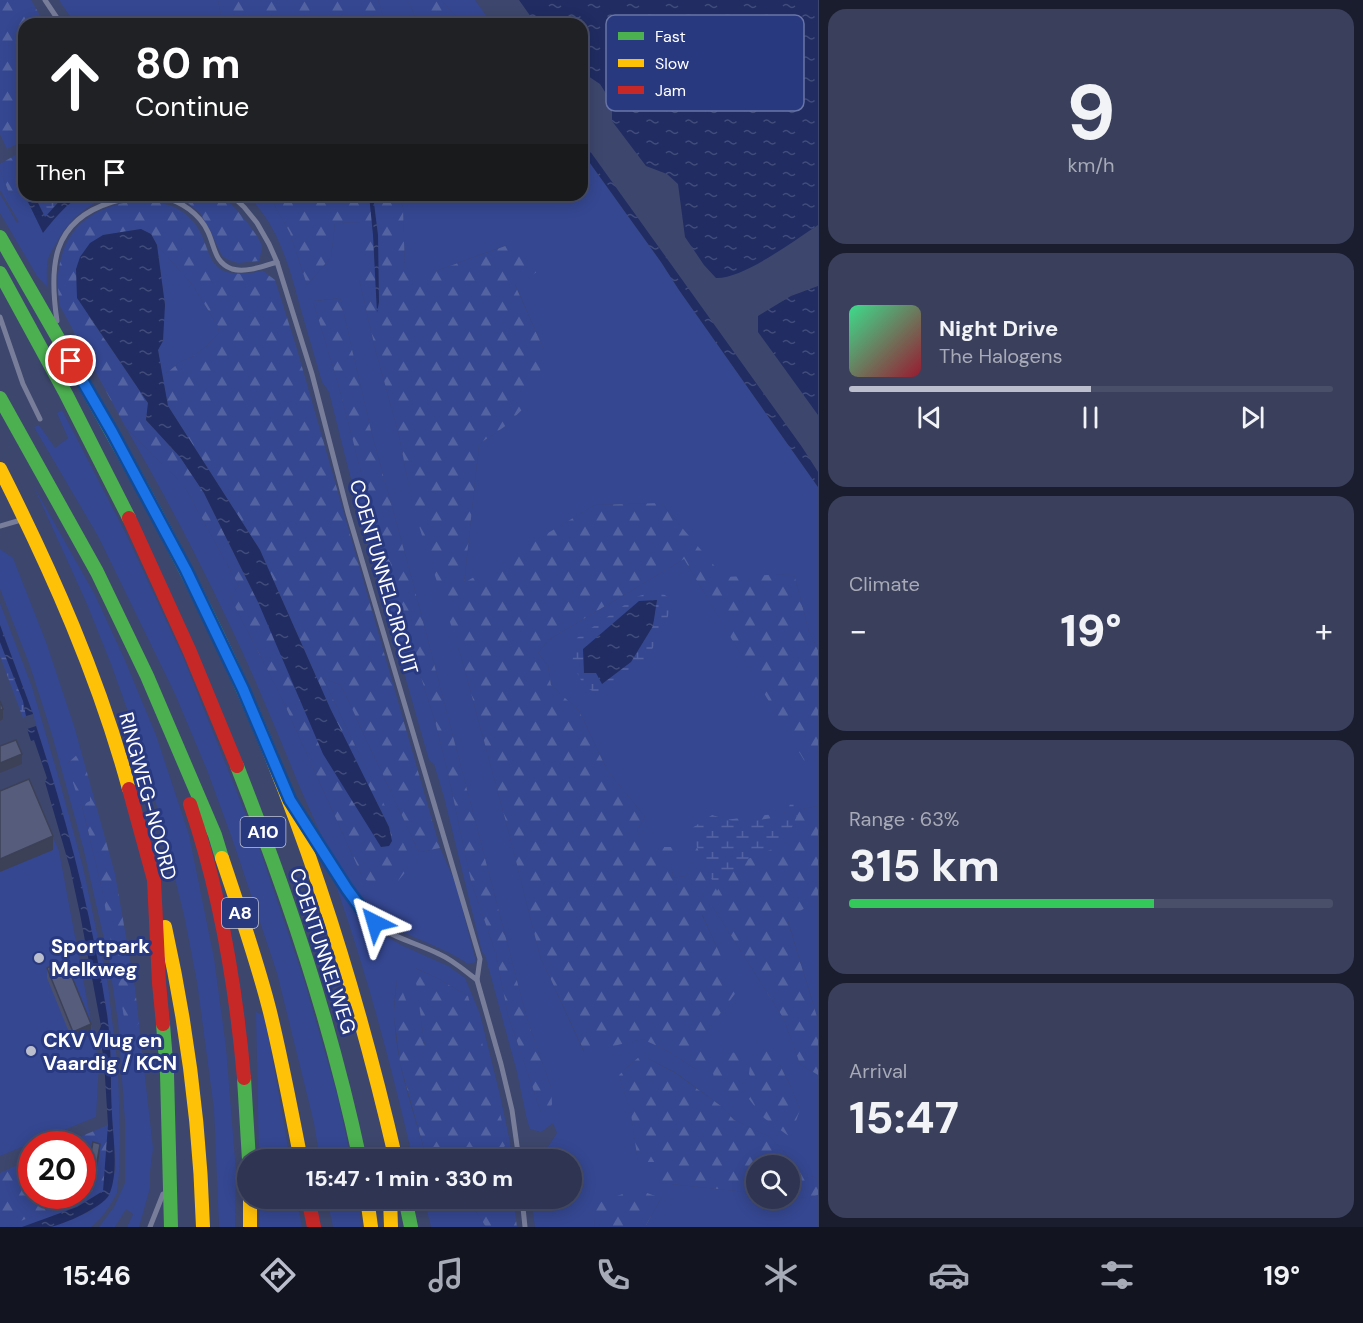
<!DOCTYPE html>
<meta charset="utf-8">
<style>
:root{--surface:#2e3451;--page:#3a3f5b;--text:#f1f3f6;--muted:#a7aab7;--line:#494f68;--accent:#bbbecc}
body{margin:0;font-family:"DM Sans",sans-serif;background:var(--page);color:var(--text);height:100vh;display:flex;flex-direction:column;font-size:22px;white-space:nowrap}
*{box-sizing:border-box;margin:0}
p{font-size:20px;color:var(--muted)}
.icon{flex:none;width:33px;height:33px;fill:none;stroke:currentColor;stroke-width:2;stroke-linecap:round;stroke-linejoin:round}
.map{position:relative;flex:1;overflow:hidden}
.details{display:flex;flex-direction:column;gap:9px;padding:9px;background:#191d2d;width:544px}
.details>*{flex:none}
.top-card{position:absolute;left:18px;top:18px;width:570px;height:183px;border-radius:18px;box-shadow:0 3px 15px #0003,0 0 0 2px var(--line);background:#202124;color:#fff;overflow:hidden}
.buttons{position:absolute;left:746px;top:1155px;display:grid;gap:12px}
.buttons a{display:grid;place-items:center;width:54px;height:54px;border-radius:50%;background:var(--surface);box-shadow:0 3px 15px #0003,0 0 0 2px var(--line);font-size:30px}
.speed{position:absolute;left:18px;top:1131px;display:flex;gap:12px;font-size:30px;font-weight:700;text-align:center}
.speed>*{display:grid;place-content:center;width:78px;height:78px;border-radius:50%;background:var(--surface);box-shadow:0 3px 15px #0003,0 0 0 2px var(--line);line-height:1}
.speed .limit{border:9px solid #d22;background:#fff;color:#111}
.pin{position:absolute;display:grid;place-items:center;width:51px;height:51px;color:#fff;margin:-26px;border:3px solid #fff;border-radius:50%;box-shadow:0 2px 6px #0007}
.me{position:absolute;width:66px;margin:-33px;rotate:320deg;stroke-linejoin:round;filter:drop-shadow(0 0 4px #0008)}
.turn{display:flex;align-items:center;gap:21px;height:126px;padding:0 18px;font-size:27px}
.turn .icon{width:78px;height:78px;stroke-width:2.5}
.turn b{display:block;font-size:42px;line-height:51px}
.then{display:flex;align-items:center;height:57px;padding:0 18px;background:#0003;gap:12px;font-size:22px}
.big{font-size:45px;font-weight:800;line-height:1.1}
.details .tile{flex:1;display:flex;flex-direction:column;justify-content:center;gap:9px;min-width:0;padding:0 21px;border-radius:18px;background:var(--page)}
.details .dial{align-items:center;gap:0}
.dial b{font-size:78px;line-height:1}
.song{display:flex;align-items:center;gap:18px}
.cover{width:72px;height:72px;border-radius:9px;background:linear-gradient(135deg,hsl(150 70% 55%),hsl(350 70% 35%))}
.played{height:6px;border-radius:3px;background:linear-gradient(90deg,var(--accent) 50%,var(--line) 50%)}
.keys{display:flex;justify-content:space-around;direction:ltr}
.heat{display:flex;justify-content:space-between;align-items:center;font-size:33px;direction:ltr}
.charge{height:9px;border-radius:4px;background:linear-gradient(90deg,#34c759 63%,var(--line) 0)}
.trip{position:absolute;left:237px;top:1149px;width:345px;height:60px;border-radius:30px;background:var(--surface);box-shadow:0 3px 15px #0003,0 0 0 2px var(--line);font-weight:800;line-height:60px;text-align:center}
.tab-bar{display:flex;height:96px;justify-content:space-around;align-items:center;background:#121520;color:var(--muted)}
.tab-bar .icon{width:42px;height:42px}
.tab-bar .active{color:var(--accent)}
.tab-bar b{font-size:27px;color:var(--text)}
main{display:flex;flex:1;min-height:0}
.map>svg:first-child{display:block}
.green{fill:#354791;fill-rule:evenodd}
.forest{fill:url(#forest-firs);fill-rule:evenodd}
.wetland{fill:url(#wetland-marsh)}
.water{fill:url(#water-ripples)}
.lines{fill:none;stroke-linecap:round;stroke-linejoin:round}
.lane{stroke:#787e9a;stroke-width:5}
.fast{stroke:#4caf50;stroke-width:14}
.slow{stroke:#ffc107;stroke-width:14}
.jam{stroke:#c62828;stroke-width:14}
.wall{fill:#4a506b}
.shaded-wall{fill:#3c4157}
.building{fill:#565d7c;stroke:#3c4157;stroke-width:1.5}
.route-casing{stroke:#114b97;stroke-width:15}
.route{stroke:#1a73e8;stroke-width:10}
.poi-dot{fill:#bbbecc;stroke:#293980;stroke-width:2}
.labels{text-anchor:middle;dominant-baseline:central;stroke-width:6;stroke-linejoin:round;paint-order:stroke}
.shield{fill:#293980;stroke:#bfc4d9;stroke-width:1.5}
.shield-label{font-size:18px;font-weight:bold;fill:#fff}
.street-label{font-size:20px;fill:#fff;stroke:#293980}
.poi-label{font-size:20px;font-weight:bold;fill:#fff;stroke:#293980;text-anchor:start}
.key{fill:#293980;stroke:#6974a6;stroke-width:1.5}
.key-label{font-size:16px;fill:#fff}
</style>
<main>
<div class="map">
<svg width="819" height="1227" viewBox="0 0 819 1227">
<defs>
<pattern id="forest-firs" width="22" height="20" patternUnits="userSpaceOnUse" patternTransform="scale(1.5)"><rect width="22" height="20" fill="#354791"/><path d="M5 1l3.5 6h-7zM16 11l3.5 6h-7z" fill="#5363a2"/></pattern>
<pattern id="wetland-marsh" width="20" height="14" patternUnits="userSpaceOnUse" patternTransform="scale(1.5)"><rect width="20" height="14" fill="#354791"/><path d="M1 5h8M5 5V1M11 12h8M15 12V8" fill="none" stroke="#5363a2"/></pattern>
<pattern id="water-ripples" width="26" height="14" patternUnits="userSpaceOnUse" patternTransform="scale(1.5)"><rect width="26" height="14" fill="#202c62"/><path d="M2 4q2-2 4 0t4 0M15 11q2-2 4 0t4 0" fill="none" stroke="#414c7a"/></pattern>
</defs>
<rect width="100%" height="100%" fill="#3d466c"/>
<g class="green">
<path d="M59,0H218L223,24H75Z"/>
<path d="M378,0H407L419,24H385Z"/>
<path d="M441,0H475L492,24H462Z"/>
<path d="M582,152L661,262L679,290L818,487V650L809,632L794,574L724,578L661,503L595,505L464,584L479,444L504,427L544,350L515,284L541,269L507,245L436,271H405L403,208L398,195H582Z"/>
<path d="M0,169L9,193L24,191V195H27L28,202L43,232C52,222 67,201 80,196C89,193 108,195 118,195C91,200 69,219 57,242C54,247 50,253 48,259C46,268 47,278 47,287L37,276L0,213V194L17,223L19,222L0,190Z"/>
<path d="M246,195H268L271,198L290,233L307,285L331,257L335,223L361,222L359,278L375,348L399,435L408,482L461,656L509,833L540,956L584,1052L642,1039L668,1051L696,1069L705,1034L736,991L702,914L713,907L784,1019L800,1064L818,1075V1179L804,1173L771,1138L734,1120L721,1106L676,1073L641,1055L619,1075L631,1113L638,1161L662,1162V1183L756,1193V1198H789V1196L808,1198L818,1195V1227H645L661,1198L594,1205L595,1227H535L531,1199L572,1198V1160L540,1159L557,1133L553,1123L541,1132L530,1129L527,1120L517,1072L485,955L482,952L444,797L434,764L429,760C394,638 359,515 329,392L322,382C315,358 308,334 301,310C290,270 279,224 246,195ZM340,298L372,435L410,572L527,1019L551,1088L541,1112L508,1015L496,954L471,881L448,773L435,721L386,568L338,383L313,301ZM779,1063L792,1090L800,1110L749,1100L756,1086Z"/>
<path d="M157,245L192,284L218,326L219,333L207,346L192,357L180,362L168,372L162,374L158,349L165,305Z"/>
<path d="M62,410L125,532L183,657L260,850L304,980L337,1094L351,1159H320L314,1123L277,973L234,844L207,770L175,694L98,536L34,427L39,425L55,448L68,438L57,413Z"/>
<path d="M126,428L184,485L239,586L230,597L279,692L362,876L412,863L345,725L323,678L341,685L419,852L440,848L456,884L476,962L468,964C439,943 394,935 370,909C337,873 317,827 298,783C284,748 269,713 254,678C216,592 173,509 126,428Z"/>
<path d="M33,485L95,595L124,658L156,735L189,835L214,958L226,1047L236,1172L235,1227H219L214,1109L197,982L184,915L158,810L132,723L111,664L87,604Z"/>
<path d="M0,549L13,558L46,642L75,729L81,751L67,764L90,797V801L82,806L102,889L131,1032L139,1023L153,1148L150,1172V1188L139,1227H127L133,1214L126,1209L115,1227H99L114,1207L125,1183V1122L118,1022L109,961L83,847L52,735L30,666L0,589Z"/>
<path d="M684,559L805,761L818,751V806L783,813L692,859L686,876L673,878L671,862L643,848L637,829L645,817L607,770L579,711L551,685L548,666L538,653L548,640Z"/>
<path d="M0,603L32,687L57,772L83,867L108,985L118,1069L120,1137L119,1172L117,1193L109,1207L100,1219L91,1227H50L89,1212L108,1197L116,1168L111,1106V1060L107,1015L92,937L65,823L33,714L0,625Z"/>
<path d="M32,790L59,851L99,1064L96,1117L0,1156V802Z"/>
<path d="M335,883L368,926L401,945L448,966L465,978L480,1014L500,1095L510,1142L512,1159H497L507,1142L468,996L435,977L415,968L425,1050L397,980C386,1040 411,1102 427,1159H413C391,1066 367,973 335,883Z"/>
<path d="M818,900V1020L787,918Z"/>
<path d="M256,1012L265,1016L290,1159H259Z"/>
<path d="M104,1186L103,1191L77,1207L24,1227H6Z"/>
<path d="M260,1199H297L302,1227H260Z"/>
<path d="M327,1199H359L361,1227H333Z"/>
<path d="M424,1199H448L453,1201L461,1199H468L486,1227H431Z"/>
</g>
<g class="forest">
<path d="M0,0H31L45,24H24V140L7,149L0,134Z"/>
<path d="M218,0H378L385,24H223Z"/>
<path d="M407,0H441L462,24H419Z"/>
<path d="M24,150V191L9,193L0,169V164Z"/>
<path d="M185,195C193,195 213,193 219,195C229,198 261,237 262,247C262,251 260,256 259,261L238,263L229,260L222,256L211,232L200,213L188,203Z"/>
<path d="M268,195H398L403,208L405,271H436L508,245L542,269L515,285L544,350L540,373L528,404L504,427L479,444L464,583L595,505L661,503L724,577L794,574L809,632L818,650V751L805,762L684,559L548,640L538,653L548,666L551,685L579,711L607,770L645,817L637,829L643,847H682L671,862L673,878L686,876L697,841L708,822L783,813L818,806V900L787,919L818,1020V1075L800,1064L784,1019L713,907L702,915L737,991L705,1034L707,1060L696,1069L668,1051L642,1039L585,1053L540,956L509,833L461,656L419,526L408,482L399,435L375,348L359,278L360,222L335,223L331,257L307,285L290,233L271,198Z"/>
<path d="M139,200C155,202 171,203 184,213C221,241 192,285 263,271L275,280L296,346L440,848L419,852L341,685L323,678L345,725L413,863L398,881L388,884L378,885L371,884L362,876L279,692L230,597L239,586L184,485L126,428L60,306L59,301C58,290 57,278 59,268C66,223 98,206 139,200ZM141,229L151,234L157,245L192,284L218,326L219,333L207,346L192,357L180,362L168,372L162,374L168,406L260,550L330,708L389,827L392,841L258,602L204,493L180,457L146,420L148,403L88,315L103,235Z"/>
<path d="M340,298L372,435L410,572L527,1019L551,1088L552,1104L547,1118L541,1112L508,1015L496,954L471,881L448,773L435,721L386,568L338,383L313,301L327,300Z"/>
<path d="M81,751L115,874L135,988L139,1023L131,1033L125,1023L102,889L82,805L90,801V797L77,795L67,764Z"/>
<path d="M414,968L435,977L468,996L486,1056L507,1142L497,1159H427L400,1063L394,1014L397,978L425,1047Z"/>
<path d="M765,1049L779,1063L792,1090L800,1110L790,1137L764,1118L749,1099L756,1086L749,1074L751,1057Z"/>
<path d="M726,1051L740,1054L745,1071L741,1081V1095C728,1092 713,1087 713,1071C713,1067 715,1061 716,1057Z"/>
<path d="M641,1055L675,1073L721,1106L734,1120L771,1138L804,1173L818,1179V1195L808,1198L789,1196V1166H756V1193L662,1183V1162H638L631,1114L619,1075Z"/>
<path d="M108,1125L104,1186L83,1195L82,1144H63Z"/>
<path d="M31,1159L32,1196H82L6,1227H0V1173Z"/>
<path d="M636,1189L661,1198L645,1227H595L593,1205Z"/>
<path d="M468,1199H513L517,1227H486Z"/>
</g>
<g class="wetland">
<path d="M27,195H65L45,217L37,201L28,202Z"/>
<path d="M658,590L673,601L663,631L640,669L599,695L584,686L572,663L577,638L636,597Z"/>
<path d="M0,642L23,701L26,716L23,718L0,656Z"/>
<path d="M794,795L802,803L785,844L738,863L717,891L689,830L712,815L739,823L785,816Z"/>
</g>
<g class="water">
<path d="M519,0H818V225C795,240 743,279 716,278L704,265L685,237L678,184L667,174L646,166L612,121V103L600,84L582,72V24H536Z"/>
<path d="M582,140L802,447L818,472V487L679,290L661,262L582,152Z"/>
<path d="M65,195H82C66,204 54,219 43,233L28,202L37,201L45,217Z"/>
<path d="M369,195H373L378,235L379,302L377,313L373,235Z"/>
<path d="M141,229L151,234L157,245L165,305L163,341L158,350L168,406L260,550L330,708L389,827L392,841L389,846L381,847L323,754L258,602L204,493L180,457L146,420L148,403L77,298L76,269L80,257L90,243L103,235Z"/>
<path d="M818,286V415L758,332V316L791,296Z"/>
<path d="M657,600L653,626L631,662L602,684L596,673H584L583,649L639,601Z"/>
<path d="M0,625L33,714L26,716L23,701L0,642Z"/>
<path d="M36,726C67,820 92,916 107,1014C112,1047 110,1080 112,1114C113,1138 119,1173 109,1195C103,1207 63,1225 50,1227C41,1227 31,1227 22,1227L77,1207L103,1191L108,1125L104,1061L99,1031L101,1026L80,914L70,868L45,782L47,778L34,740L31,741L27,729Z"/>
</g>
<g class="lines">
<g class="lane">
<path d="M45,0L61,24"/>
<path d="M231,195L244,207L257,223L269,244L277,262L312,374L348,513L480,959L477,980L501,1064L512,1110L519,1160"/>
<path d="M0,317L23,384L40,419"/>
<path d="M57,321C49,267 51,221 112,202C126,198 147,194 162,197C181,201 200,214 208,232C215,247 214,262 232,269C246,273 264,266 277,262"/>
<path d="M0,526L21,520"/>
<path d="M309,830C327,858 356,912 384,930C401,940 421,945 439,954C453,960 465,971 477,980"/>
<path d="M522,1198L525,1227"/>
<path d="M150,1227L163,1194"/>
</g>
<g class="fast">
<path d="M0,237C92,398 188,558 260,729"/>
<path d="M0,273L66,394L129,518"/>
<path d="M0,398L97,572L147,676L215,835L222,858"/>
<path d="M237,766C288,896 331,1023 360,1160"/>
<path d="M163,1024L167,1074L171,1227"/>
<path d="M244,1078L249,1160"/>
<path d="M405,1198L411,1227"/>
</g>
<g class="slow">
<path d="M0,469C52,572 99,678 129,789"/>
<path d="M260,729C319,869 362,1013 396,1160"/>
<path d="M222,858C239,909 257,960 270,1012C282,1061 291,1110 301,1160"/>
<path d="M165,927C187,1026 200,1125 203,1227"/>
<path d="M250,1198V1227"/>
<path d="M367,1198L371,1227"/>
<path d="M390,1198L391,1227"/>
</g>
<g class="jam">
<path d="M129,518L190,652L237,766"/>
<path d="M129,789L154,880L159,983L163,1024"/>
<path d="M190,804C219,889 236,988 244,1078"/>
<path d="M308,1198L314,1227"/>
</g>
</g>
<g class="wall">
<path d="M47,968L91,1035L73,1042L47,978Z"/>
<path d="M100,1150L96,1175L82,1172V1156L90,1158Z"/>
</g>
<g class="shaded-wall">
<path d="M3,709V719L0,721V710Z"/>
<path d="M22,754V764L0,773V763Z"/>
<path d="M53,836V850L0,872V859Z"/>
<path d="M91,1024V1035L73,1042V1032Z"/>
<path d="M100,1144V1150L96,1175V1168Z"/>
</g>
<g class="building">
<path d="M0,701L3,709L0,710Z"/>
<path d="M16,740L22,754L0,763V746Z"/>
<path d="M29,779L53,836L0,859V791Z"/>
<path d="M65,960L91,1024L73,1032L47,968Z"/>
<path d="M93,1142L100,1144L96,1168L82,1165V1156L90,1158Z"/>
</g>
<g class="lines">
<g class="route-casing">
<path id="route" d="M71,361L112,432L186,570L243,689L290,800L347,889L366,915L375,923"/>
</g>
<use href="#route" class="route"/>
</g>
<g class="poi-dot">
<circle cx="39" cy="958" r="6"/>
<circle cx="31" cy="1051" r="6"/>
</g>
<g class="labels">
<g class="shield">
<rect x="240.5" y="817" width="45" height="30" rx="4.5"/>
<rect x="222" y="898" width="36" height="30" rx="4.5"/>
</g>
<g class="shield-label">
<text x="263" y="832">A10</text>
<text x="240" y="913">A8</text>
</g>
<g class="street-label">
<text transform="translate(384 577) rotate(74)">COENTUNNELCIRCUIT</text>
<text transform="translate(148 796) rotate(75)">RINGWEG-NOORD</text>
<text transform="translate(323 951) rotate(72)">COENTUNNELWEG</text>
</g>
<g class="poi-label">
<text x="51" y="946">Sportpark<tspan x="51" dy="23">Melkweg</tspan></text>
<text x="43" y="1040">CKV Vlug en<tspan x="43" dy="23">Vaardig / KCN</tspan></text>
</g>
</g>
<rect x="606" y="15" width="198" height="96" rx="9" class="key"/>
<rect x="618" y="32" width="26" height="8" fill="#4caf50"/>
<rect x="618" y="59" width="26" height="8" fill="#ffc107"/>
<rect x="618" y="86" width="26" height="8" fill="#c62828"/>
<g class="key-label">
<text x="655" y="42">Fast</text>
<text x="655" y="69">Slow</text>
<text x="655" y="96">Jam</text>
</g>
</svg>
<div class="buttons">
<a><svg class="icon" aria-label="search" viewBox="0 0 24 24"><circle cx="10" cy="10" r="6"/><path d="M15 15l6 6"/></svg></a>
</div>
<div class="speed"><div class="limit">20</div></div>
<div class="pin" style="left:71px;top:361px;background:#d93025"><svg class="icon" aria-label="arrive" viewBox="0 0 24 24"><path d="M6 21V4h12l-3 4 3 4H6"/></svg></div>
<svg class="me" style="left:375px;top:923px" viewBox="-20 -20 40 40"><path d="M0-17L14 15 0 8-14 15z" fill="#1a73e8" stroke="#fff" stroke-width="4"/></svg>
<div class="trip">15:47 · 1 min · 330 m</div>
<div class="top-card">
<div class="turn"><svg class="icon" aria-label="ahead" viewBox="0 0 24 24"><path d="M12 20V5M6 11l6-6 6 6"/></svg><div><b>80 m</b>Continue</div></div>
<div class="then">Then<svg class="icon" aria-label="arrive" viewBox="0 0 24 24"><path d="M6 21V4h12l-3 4 3 4H6"/></svg></div>
</div>
</div>
<section class="details">
<div class="tile dial"><b>9</b><p>km/h</p></div>
<div class="tile">
<div class="song"><i class="cover"></i><div><b>Night Drive</b><p>The Halogens</p></div></div>
<div class="played"></div>
<div class="keys"><svg class="icon" aria-label="previous" viewBox="0 0 24 24"><path d="M18 5L8 12l10 7zM5 5v14"/></svg><svg class="icon" aria-label="pause" viewBox="0 0 24 24"><path d="M8 5v14M16 5v14"/></svg><svg class="icon" aria-label="next" viewBox="0 0 24 24"><path d="M6 5l10 7-10 7zM19 5v14"/></svg></div>
</div>
<div class="tile"><p>Climate</p>
<div class="heat"><a>−</a><b class="big">19°</b><a>+</a></div>
</div>
<div class="tile"><p>Range · 63%</p><b class="big">315 km</b><div class="charge"></div></div>
<div class="tile"><p>Arrival</p><b class="big">15:47</b></div>
</section>
</main>
<nav class="tab-bar">
<b>15:46</b>
<svg class="icon active" aria-label="directions" viewBox="0 0 24 24"><path d="M12 3l9 9-9 9-9-9zM9 14v-3h6M13 9l2 2-2 2"/></svg>
<svg class="icon" aria-label="music" viewBox="0 0 24 24"><path d="M9 18V5l10-2v13"/><circle cx="6" cy="18" r="3"/><circle cx="16" cy="16" r="3"/></svg>
<svg class="icon" aria-label="phone" viewBox="0 0 24 24"><path d="M5 4h4l2 5-3 2q2 4 5 5l2-3 5 2v4C11 20 4 13 5 4z"/></svg>
<svg class="icon" aria-label="climate" viewBox="0 0 24 24"><path d="M12 3v18M4 7l16 10M4 17L20 7"/></svg>
<svg class="icon" aria-label="car" viewBox="0 0 24 24"><path d="M5 17H2v-5l4-1 3-4h7l3 4 3 1v5h-3M9 17h6M6 11h13"/><circle cx="7" cy="17" r="2"/><circle cx="17" cy="17" r="2"/></svg>
<svg class="icon" aria-label="filters" viewBox="0 0 24 24"><path d="M4 7h16M4 17h16"/><circle cx="9" cy="7" r="2"/><circle cx="15" cy="17" r="2"/></svg>
<b>19°</b>
</nav>
